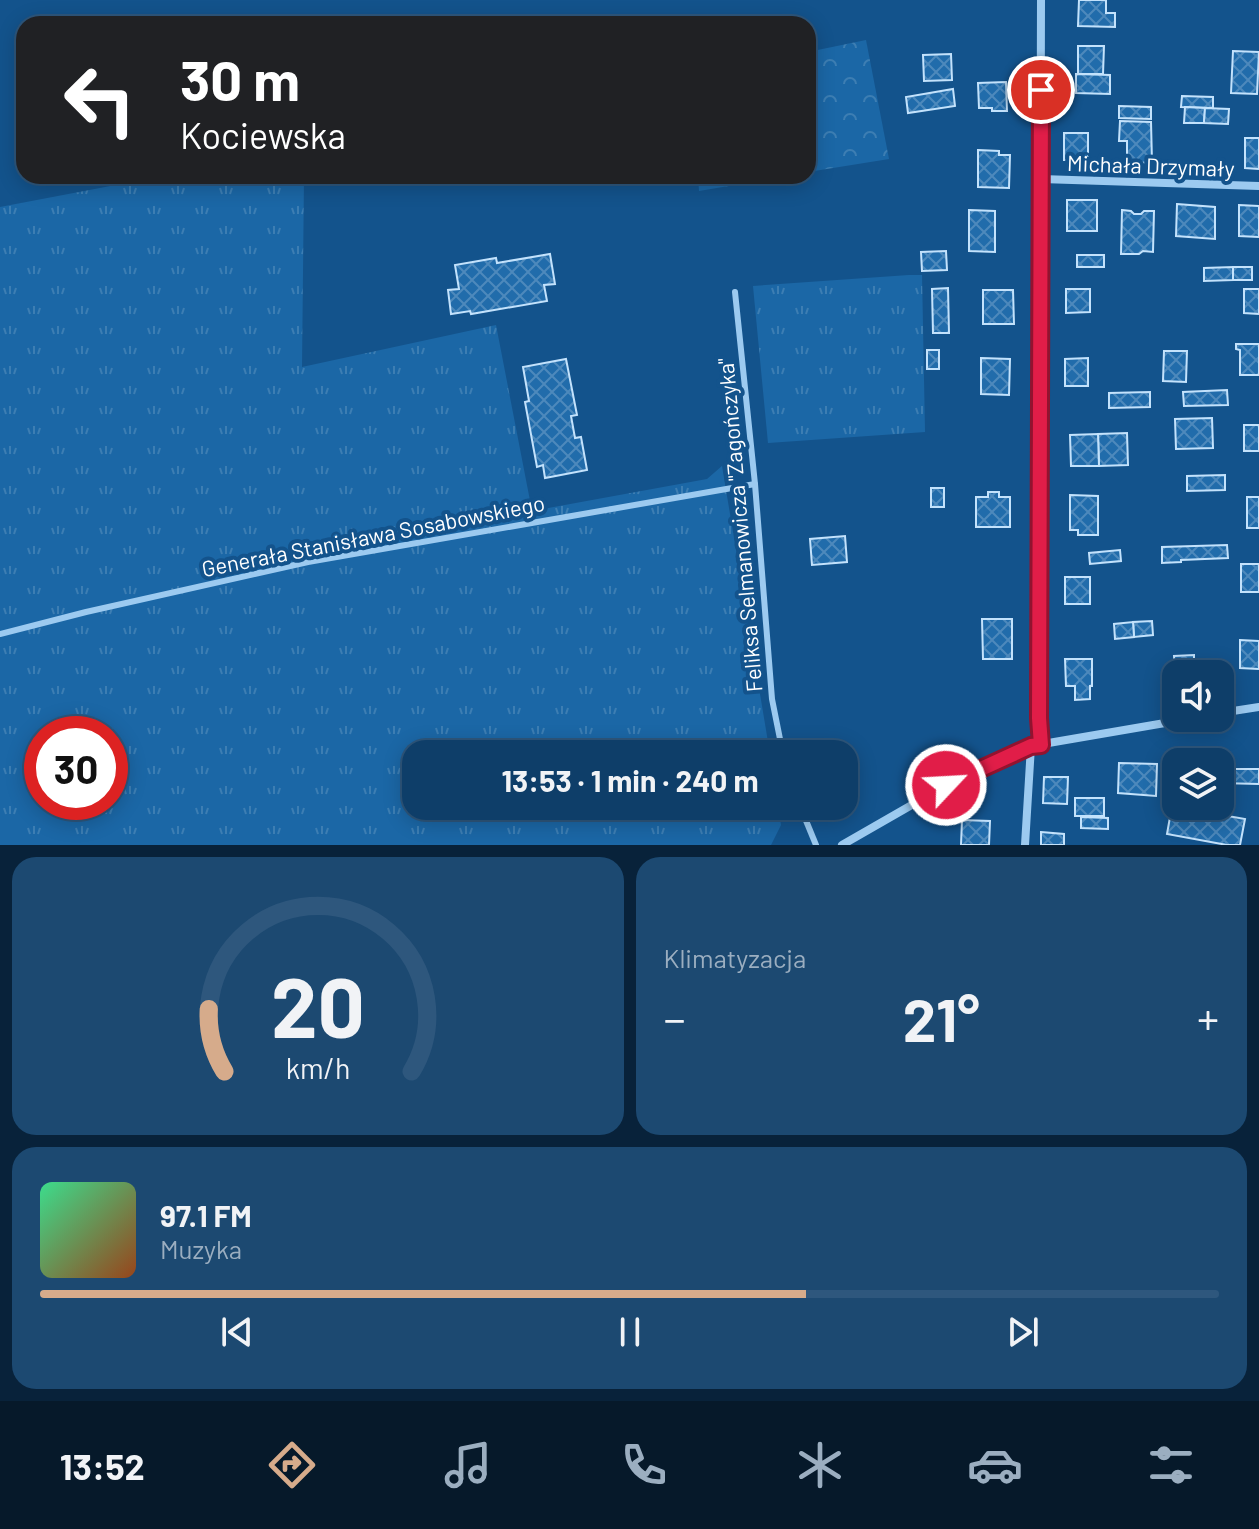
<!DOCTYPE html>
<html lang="pl">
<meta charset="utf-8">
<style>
:root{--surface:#0e3e69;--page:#1c4971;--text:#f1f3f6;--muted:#9baec0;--line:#2e577d;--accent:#d6ab8b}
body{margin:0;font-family:Barlow,sans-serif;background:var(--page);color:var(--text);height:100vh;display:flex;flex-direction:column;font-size:30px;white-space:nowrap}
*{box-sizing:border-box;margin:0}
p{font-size:26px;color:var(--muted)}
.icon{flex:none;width:44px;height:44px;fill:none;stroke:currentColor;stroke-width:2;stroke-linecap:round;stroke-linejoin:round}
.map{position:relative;height:845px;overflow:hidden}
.panel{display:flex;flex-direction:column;gap:12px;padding:12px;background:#08223a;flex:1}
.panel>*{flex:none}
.banner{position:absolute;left:16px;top:16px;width:800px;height:168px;border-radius:24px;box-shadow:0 4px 20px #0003,0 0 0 2px var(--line);background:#202124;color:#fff;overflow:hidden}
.controls{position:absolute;left:1162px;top:660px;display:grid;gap:16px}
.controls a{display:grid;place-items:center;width:72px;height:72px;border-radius:16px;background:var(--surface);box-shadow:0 4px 20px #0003,0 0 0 2px var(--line);font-size:40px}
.speed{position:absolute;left:24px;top:716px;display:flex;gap:16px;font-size:40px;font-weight:700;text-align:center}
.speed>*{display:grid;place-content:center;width:104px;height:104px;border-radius:50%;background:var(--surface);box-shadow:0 4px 20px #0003,0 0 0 2px var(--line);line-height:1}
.speed .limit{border:12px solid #d22;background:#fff;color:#111}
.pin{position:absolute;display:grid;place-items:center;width:68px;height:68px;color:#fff;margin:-34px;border:4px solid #fff;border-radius:50%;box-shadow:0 2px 8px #0007}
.me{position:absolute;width:88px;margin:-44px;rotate:65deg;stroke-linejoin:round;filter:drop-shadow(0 0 6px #0008)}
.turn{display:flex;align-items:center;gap:28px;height:168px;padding:0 32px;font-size:36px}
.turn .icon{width:104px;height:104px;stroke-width:2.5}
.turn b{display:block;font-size:56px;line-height:68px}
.big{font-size:60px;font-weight:700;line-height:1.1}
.panel .card{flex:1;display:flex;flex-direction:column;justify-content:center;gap:12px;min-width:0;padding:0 28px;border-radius:24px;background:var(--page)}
.panel .dial{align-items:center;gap:0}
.dial svg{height:208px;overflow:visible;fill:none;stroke:var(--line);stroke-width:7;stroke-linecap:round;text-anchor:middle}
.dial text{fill:var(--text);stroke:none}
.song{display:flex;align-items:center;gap:24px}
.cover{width:96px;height:96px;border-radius:12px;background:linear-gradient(135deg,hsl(150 70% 55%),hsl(20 70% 35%))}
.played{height:8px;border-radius:4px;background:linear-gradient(90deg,var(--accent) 65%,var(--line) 65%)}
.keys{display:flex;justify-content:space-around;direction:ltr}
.heat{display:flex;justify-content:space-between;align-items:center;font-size:44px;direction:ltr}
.panel .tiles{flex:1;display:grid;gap:12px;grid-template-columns:1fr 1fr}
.card:last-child{grid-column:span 2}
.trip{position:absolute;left:402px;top:740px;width:456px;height:80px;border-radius:24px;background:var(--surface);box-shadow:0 4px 20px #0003,0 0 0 2px var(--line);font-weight:700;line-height:80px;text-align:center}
.dock{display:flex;height:128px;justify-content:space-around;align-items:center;background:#06192a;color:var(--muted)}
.dock .icon{width:56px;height:56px}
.dock .on{color:var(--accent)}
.dock b{font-size:36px;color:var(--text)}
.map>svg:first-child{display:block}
.grass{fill:url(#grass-tufts);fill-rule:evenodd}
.forest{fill:url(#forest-crowns)}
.building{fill:url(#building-cross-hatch);stroke:#c3e2fc;stroke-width:2}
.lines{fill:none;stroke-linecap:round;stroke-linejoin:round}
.service{stroke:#9ccaf0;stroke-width:6}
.minor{stroke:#9ccaf0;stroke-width:8}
.route-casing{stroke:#92132f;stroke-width:20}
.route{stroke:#e11d48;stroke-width:14}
.labels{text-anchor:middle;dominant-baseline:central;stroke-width:8;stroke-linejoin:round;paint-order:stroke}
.street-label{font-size:22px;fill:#fff;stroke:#13538c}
</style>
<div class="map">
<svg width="1259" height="845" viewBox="0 0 1259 845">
<defs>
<pattern id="grass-tufts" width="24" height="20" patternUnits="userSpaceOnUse" patternTransform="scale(2)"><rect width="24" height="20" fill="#1b67a6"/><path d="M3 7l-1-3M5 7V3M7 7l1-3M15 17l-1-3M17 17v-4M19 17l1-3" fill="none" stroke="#3d7eb3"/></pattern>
<pattern id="forest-crowns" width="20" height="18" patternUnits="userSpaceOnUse" patternTransform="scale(2)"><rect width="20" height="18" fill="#1b67a6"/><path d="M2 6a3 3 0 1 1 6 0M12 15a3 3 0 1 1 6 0" fill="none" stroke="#3d7eb3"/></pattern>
<pattern id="building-cross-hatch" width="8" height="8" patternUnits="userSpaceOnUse" patternTransform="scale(2)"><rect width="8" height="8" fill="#216cab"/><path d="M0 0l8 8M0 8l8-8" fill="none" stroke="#4d89bc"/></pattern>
</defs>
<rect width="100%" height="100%" fill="#13538c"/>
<g class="grass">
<path d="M163,176H304L302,367L496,325L532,511L707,479L722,466L770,754H416V806H778L781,825L771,845H0V207ZM42,734H110V802H42Z"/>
<path d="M909,275H922L925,432L768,443L753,286Z"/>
</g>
<g class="forest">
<path d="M866,40L889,159L808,172V52Z"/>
<path d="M698,176H787L699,191Z"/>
</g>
<g class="building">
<path d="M1079,0H1106V13H1115V27L1078,26Z"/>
<path d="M1078,46H1104L1103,74H1078Z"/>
<path d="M1233,51L1259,52L1257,94L1231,93Z"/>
<path d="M951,54L952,80L924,81L923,55Z"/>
<path d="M1076,74L1110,75V94L1076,93Z"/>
<path d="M1006,82L1007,111H992V108H979L978,83Z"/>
<path d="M953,89L955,106L908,113L906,97Z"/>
<path d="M1182,96L1213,97V108L1181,107Z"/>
<path d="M1119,106L1151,107V119L1119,118Z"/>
<path d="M1185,107L1205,108L1204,123H1184Z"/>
<path d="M1205,108L1229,109L1228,124L1204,123Z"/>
<path d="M1120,121L1151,122L1152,163L1127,162V141H1119Z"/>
<rect x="1064" y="133" width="24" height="27"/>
<path d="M1245,138H1259V169L1245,168Z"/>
<path d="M978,150L999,151V155H1010L1009,188L978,187Z"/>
<rect x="1067" y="200" width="30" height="31"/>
<path d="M1177,204L1215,207V239L1176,236Z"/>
<path d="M1239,205L1259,206V237L1239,236Z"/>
<path d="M969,210L995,211V252L969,251Z"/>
<path d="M1122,210L1131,211L1134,214H1141L1144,211H1154L1153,252L1143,251L1139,254H1121Z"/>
<path d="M946,251L947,270L922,271L921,252Z"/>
<path d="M550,254L555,284L544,285L547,301L471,314L470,311L451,314L448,290L459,289L455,265L496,258L497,263Z"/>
<rect x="1077" y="255" width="27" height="12"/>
<rect x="1233" y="267" width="19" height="13"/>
<path d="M1233,267V280L1204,281V268Z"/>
<path d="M948,288L949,333H933L932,289Z"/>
<path d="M1066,289H1090V312L1066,313Z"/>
<path d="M1244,289H1259V314L1244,313Z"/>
<path d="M983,290H1013L1014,324H983Z"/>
<path d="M1236,344H1259V375H1240V350L1236,349Z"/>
<rect x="927" y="350" width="12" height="19"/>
<path d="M1164,351H1187L1186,382L1163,381Z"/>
<path d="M981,358L1010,359L1009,395L981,394Z"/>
<path d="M1088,358V386H1065V359Z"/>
<path d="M566,359L577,415L571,416L575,438L581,437L587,470L545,478L543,465L537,467L525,402L529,401L523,367Z"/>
<path d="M1227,390L1228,405L1184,406L1183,392Z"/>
<path d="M1150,392V407L1109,408V393Z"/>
<path d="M1212,418L1213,448L1176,449L1175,419Z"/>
<rect x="1244" y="425" width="15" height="26"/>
<path d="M1127,433L1128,465L1099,466L1098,434Z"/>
<path d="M1098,434L1099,466H1071L1070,435Z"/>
<path d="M1225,475V490L1187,491V476Z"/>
<rect x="931" y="488" width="13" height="19"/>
<path d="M988,492H999V497H1010V527H976V497H988Z"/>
<path d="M1070,495L1098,496V535H1078V530H1070Z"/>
<rect x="1247" y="497" width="12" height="31"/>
<path d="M845,536L847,562L812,565L810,539Z"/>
<path d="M1227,545L1228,558L1181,560V562L1162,563V547Z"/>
<path d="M1120,550L1121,561L1090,564L1089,553Z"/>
<rect x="1241" y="564" width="18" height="28"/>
<rect x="1065" y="577" width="25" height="27"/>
<path d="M982,619H1012V659H983Z"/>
<path d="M1152,621L1153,635L1134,637L1133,622Z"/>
<path d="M1133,622L1134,637L1115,639L1114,624Z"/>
<path d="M1240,640L1259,641V669L1240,668Z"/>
<path d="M1194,655V660L1205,659L1206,674H1176V683L1174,656Z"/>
<path d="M1065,659H1092V686H1090V699L1075,700V686H1066Z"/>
<path d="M1119,763L1157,764L1156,796L1118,793Z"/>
<path d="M1220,769H1259V784L1220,783Z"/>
<path d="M1044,777H1068L1067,804L1043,803Z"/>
<rect x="1075" y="798" width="29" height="18"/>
<path d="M1172,806L1245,819L1240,845H1227L1167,834Z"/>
<path d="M1081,817L1108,818V829L1081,828Z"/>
<path d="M962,820L990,821L989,845H961Z"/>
<path d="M1041,832L1064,834V845H1041Z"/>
</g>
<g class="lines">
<g class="service">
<path d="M735,292L755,484L772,699L783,754"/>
<path d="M0,634L86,612L308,562L755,484"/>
<path d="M800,806L816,845"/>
</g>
<g class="minor">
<path d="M1041,0L1039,718L1041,745"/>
<path d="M1041,179L1259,186"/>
<path d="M1220,713L1259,707"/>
<path d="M842,845L957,779L1031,746L1194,718"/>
<path d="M1025,845L1031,746"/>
</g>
</g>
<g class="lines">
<g class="route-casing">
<path id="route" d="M946,785L1031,746L1041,745L1039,718L1041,90"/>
</g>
<use href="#route" class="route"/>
</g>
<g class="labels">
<g class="street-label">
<text transform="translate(1151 165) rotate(2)">Michała Drzymały</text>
<text transform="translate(739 525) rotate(-95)">Feliksa Selmanowicza "Zagończyka"</text>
<text transform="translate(373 535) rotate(-11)">Generała Stanisława Sosabowskiego</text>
</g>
</g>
</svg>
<div class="controls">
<a><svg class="icon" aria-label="sound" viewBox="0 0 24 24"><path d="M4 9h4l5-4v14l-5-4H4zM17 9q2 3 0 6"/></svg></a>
<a><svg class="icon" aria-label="layers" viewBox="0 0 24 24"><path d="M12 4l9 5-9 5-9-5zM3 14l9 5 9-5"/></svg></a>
</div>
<div class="speed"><div class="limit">30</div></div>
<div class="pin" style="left:1041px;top:90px;background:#d93025"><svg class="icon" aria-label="arrive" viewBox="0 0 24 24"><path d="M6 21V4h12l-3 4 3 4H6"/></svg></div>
<svg class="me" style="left:946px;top:785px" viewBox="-20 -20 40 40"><circle r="17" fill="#e11d48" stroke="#fff" stroke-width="3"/><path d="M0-11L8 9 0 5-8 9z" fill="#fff"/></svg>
<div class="trip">13:53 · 1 min · 240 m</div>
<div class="banner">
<div class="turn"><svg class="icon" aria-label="left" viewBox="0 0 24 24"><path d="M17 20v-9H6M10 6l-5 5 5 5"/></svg><div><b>30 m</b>Kociewska</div></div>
</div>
</div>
<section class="panel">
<div class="tiles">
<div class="card dial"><svg viewBox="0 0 100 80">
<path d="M14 69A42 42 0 1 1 86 69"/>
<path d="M14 69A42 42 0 0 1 8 45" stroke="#d6ab8b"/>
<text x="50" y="56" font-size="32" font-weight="700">20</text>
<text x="50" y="72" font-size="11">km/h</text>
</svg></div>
<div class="card"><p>Klimatyzacja</p>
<div class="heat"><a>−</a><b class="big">21°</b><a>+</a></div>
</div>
<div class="card">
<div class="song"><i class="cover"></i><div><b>97.1 FM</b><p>Muzyka</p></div></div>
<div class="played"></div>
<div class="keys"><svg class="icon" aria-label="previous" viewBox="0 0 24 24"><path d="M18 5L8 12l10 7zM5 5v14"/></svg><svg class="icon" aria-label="pause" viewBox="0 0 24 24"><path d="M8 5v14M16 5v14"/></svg><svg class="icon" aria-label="next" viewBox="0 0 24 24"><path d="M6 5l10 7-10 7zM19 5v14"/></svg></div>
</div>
</div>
</section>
<nav class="dock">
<b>13:52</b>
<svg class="icon on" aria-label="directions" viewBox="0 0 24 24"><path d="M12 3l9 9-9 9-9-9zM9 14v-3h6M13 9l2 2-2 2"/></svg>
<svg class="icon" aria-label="music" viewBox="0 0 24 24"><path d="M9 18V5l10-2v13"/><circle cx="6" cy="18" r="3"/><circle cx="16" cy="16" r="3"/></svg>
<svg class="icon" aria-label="phone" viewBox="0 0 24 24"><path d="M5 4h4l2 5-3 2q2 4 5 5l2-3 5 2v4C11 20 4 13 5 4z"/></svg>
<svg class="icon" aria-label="climate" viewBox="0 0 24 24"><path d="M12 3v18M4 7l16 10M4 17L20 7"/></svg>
<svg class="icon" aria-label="car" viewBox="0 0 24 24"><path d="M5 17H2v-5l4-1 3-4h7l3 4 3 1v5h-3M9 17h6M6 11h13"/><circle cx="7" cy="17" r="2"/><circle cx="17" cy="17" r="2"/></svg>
<svg class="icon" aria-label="filters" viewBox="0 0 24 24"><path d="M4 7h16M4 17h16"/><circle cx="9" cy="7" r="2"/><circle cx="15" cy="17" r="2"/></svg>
</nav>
